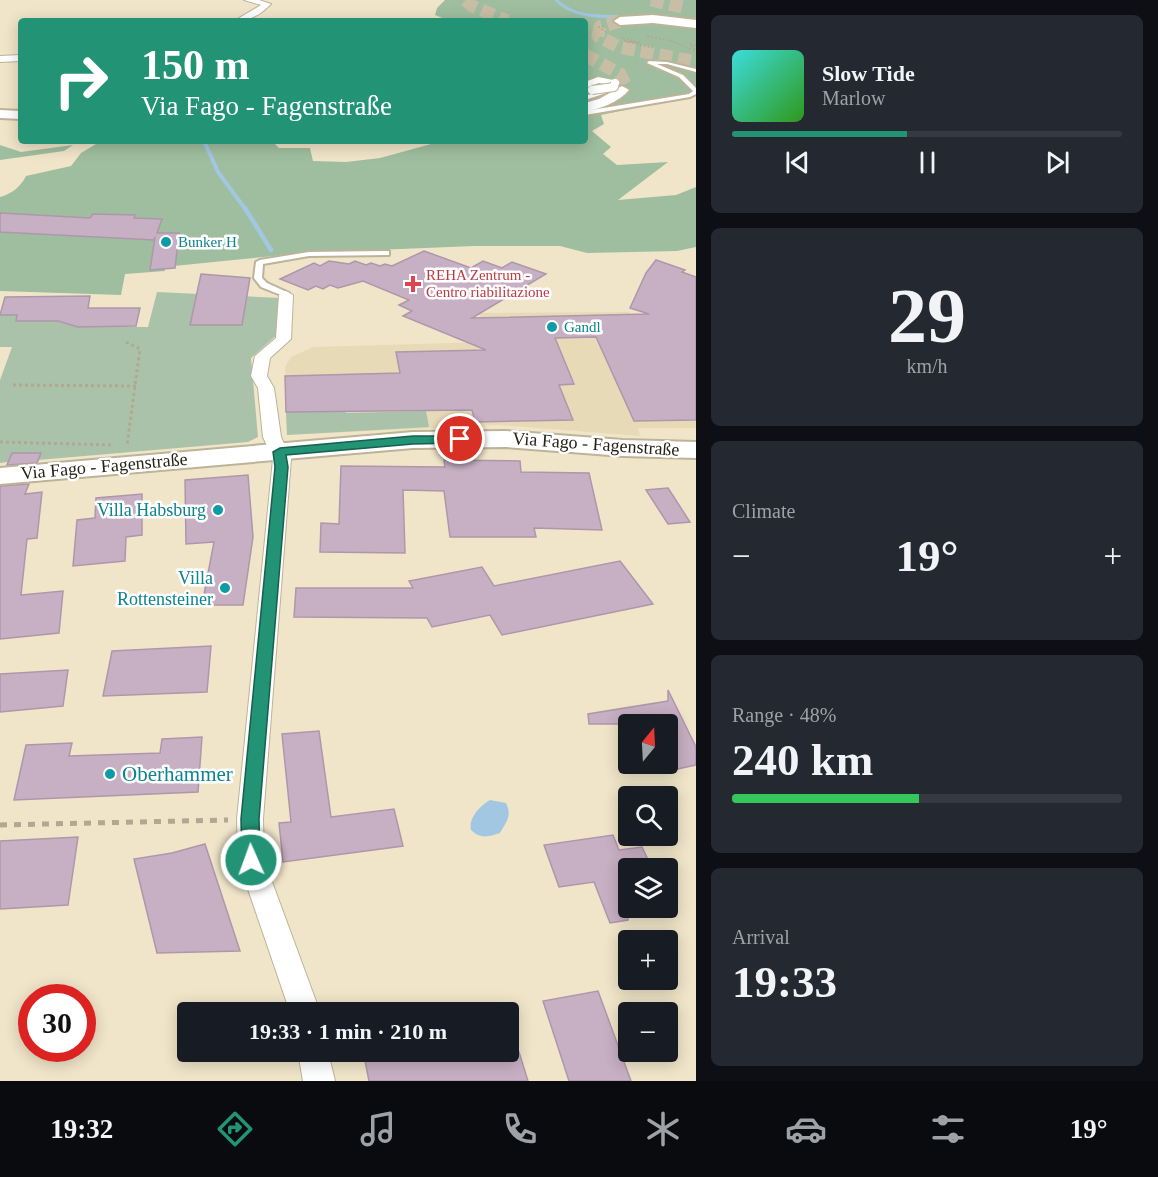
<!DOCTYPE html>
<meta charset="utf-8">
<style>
:root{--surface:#171b24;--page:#242831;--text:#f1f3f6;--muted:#9ea1a6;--line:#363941;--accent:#229375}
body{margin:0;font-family:"Times New Roman",serif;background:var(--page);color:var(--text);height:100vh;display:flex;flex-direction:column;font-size:22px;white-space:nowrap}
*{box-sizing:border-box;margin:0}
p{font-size:20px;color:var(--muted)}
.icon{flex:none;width:33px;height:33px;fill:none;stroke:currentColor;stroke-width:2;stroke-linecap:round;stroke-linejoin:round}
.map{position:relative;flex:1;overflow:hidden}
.side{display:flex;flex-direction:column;gap:15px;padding:15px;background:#0d0f14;width:462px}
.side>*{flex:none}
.hud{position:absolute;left:18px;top:18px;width:570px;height:126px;border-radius:6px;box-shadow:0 3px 15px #0003;background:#229375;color:#fff;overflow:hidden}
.needle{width:39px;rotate:18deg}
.fabs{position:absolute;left:618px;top:714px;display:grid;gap:12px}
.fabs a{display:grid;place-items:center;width:60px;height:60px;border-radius:6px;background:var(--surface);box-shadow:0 3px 15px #0003;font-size:30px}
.speed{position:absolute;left:18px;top:984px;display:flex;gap:12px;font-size:30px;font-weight:700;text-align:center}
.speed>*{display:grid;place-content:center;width:78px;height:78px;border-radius:50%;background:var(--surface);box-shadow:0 3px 15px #0003;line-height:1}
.speed .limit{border:9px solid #d22;background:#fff;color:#111}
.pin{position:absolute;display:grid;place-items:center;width:51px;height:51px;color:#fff;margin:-26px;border:3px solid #fff;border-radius:50%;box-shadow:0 2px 6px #0007}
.me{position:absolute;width:66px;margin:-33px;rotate:358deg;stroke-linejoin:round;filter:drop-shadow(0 0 4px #0008)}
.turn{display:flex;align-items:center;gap:21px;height:126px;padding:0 24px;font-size:27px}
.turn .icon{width:78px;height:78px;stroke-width:2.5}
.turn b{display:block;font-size:42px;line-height:51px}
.big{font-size:45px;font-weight:600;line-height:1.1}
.side .card{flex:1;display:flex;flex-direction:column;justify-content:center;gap:9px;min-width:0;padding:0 21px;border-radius:9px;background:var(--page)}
.side .dial{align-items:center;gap:0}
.dial b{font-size:78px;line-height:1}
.song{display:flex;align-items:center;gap:18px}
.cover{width:72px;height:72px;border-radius:9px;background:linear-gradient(135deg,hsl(180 70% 55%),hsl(110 70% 35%))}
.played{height:6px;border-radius:3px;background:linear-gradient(90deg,var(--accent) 45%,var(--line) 45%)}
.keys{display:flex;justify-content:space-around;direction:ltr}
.heat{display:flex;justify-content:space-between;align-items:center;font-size:33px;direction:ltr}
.charge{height:9px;border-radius:4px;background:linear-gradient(90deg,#34c759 48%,var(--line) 0)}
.trip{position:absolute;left:177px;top:1002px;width:342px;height:60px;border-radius:6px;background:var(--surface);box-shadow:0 3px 15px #0003;font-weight:600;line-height:60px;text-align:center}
.tab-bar{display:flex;height:96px;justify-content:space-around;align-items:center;background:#090b0e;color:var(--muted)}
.tab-bar .icon{width:42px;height:42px}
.tab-bar .selected{color:var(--accent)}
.tab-bar b{font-size:27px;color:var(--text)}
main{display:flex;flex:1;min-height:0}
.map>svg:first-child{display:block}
.built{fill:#e7dab7}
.green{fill:#abc2aa}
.forest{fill:#9fbe9f}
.water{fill:#a2c7e2}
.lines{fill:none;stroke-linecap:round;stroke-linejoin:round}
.stream-far2{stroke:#a2c7e2;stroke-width:3}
.stream-far1{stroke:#a2c7e2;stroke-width:4}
.stream{stroke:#a2c7e2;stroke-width:4.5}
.building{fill:#c7afc4;stroke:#ae97ab;stroke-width:1.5}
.secondary-tunnel{stroke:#c8bea5;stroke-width:13;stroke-dasharray:13 6;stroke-linecap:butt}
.lane-casing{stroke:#bdb398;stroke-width:4}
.street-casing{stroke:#bdb398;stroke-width:2}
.secondary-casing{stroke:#bdb398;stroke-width:4}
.path-far2{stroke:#b1a891;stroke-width:1.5;stroke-dasharray:2 2;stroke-linecap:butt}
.path-far1{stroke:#b1a891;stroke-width:3;stroke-dasharray:3 3;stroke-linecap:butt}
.path{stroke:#b1a891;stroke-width:5;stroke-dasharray:7 7;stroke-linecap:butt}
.lane{fill:#fff;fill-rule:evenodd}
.street{fill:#fff;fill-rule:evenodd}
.secondary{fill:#fff;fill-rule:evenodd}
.street-bridge-casing{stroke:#bdb398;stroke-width:10;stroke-linecap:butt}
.street-bridge{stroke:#fff;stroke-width:8}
.route{fill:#229375;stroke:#16604c;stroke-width:1.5}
.culture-dot{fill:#0f9aa8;stroke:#fff;stroke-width:2}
.health-dot{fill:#e0444e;stroke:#fff;stroke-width:2}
.labels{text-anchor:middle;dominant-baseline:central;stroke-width:5;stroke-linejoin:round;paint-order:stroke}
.far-culture-label{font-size:15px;fill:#0d838f;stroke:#fff;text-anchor:start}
.far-health-label{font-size:15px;fill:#be3a42;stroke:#fff;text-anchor:start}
.street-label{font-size:18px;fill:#262217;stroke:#fff}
.culture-label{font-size:18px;fill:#0d838f;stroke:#fff;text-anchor:end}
.near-culture-label{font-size:21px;fill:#0d838f;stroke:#fff;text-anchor:start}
</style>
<main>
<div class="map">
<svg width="696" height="1081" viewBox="0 0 696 1081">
<rect width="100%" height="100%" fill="#f0e5c9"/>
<path class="built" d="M629,312L641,334L696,333V428H638L640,436L498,425L287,435L285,367L291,357L313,347L486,342L479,313Z"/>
<g class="green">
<path d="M157,292L281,298L278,334L251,358L258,437L248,442L38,460L40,453H12L8,462L0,463V380L12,347H0V315H17L16,321H58L78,327H148Z"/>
<path d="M345,411L346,413L426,411L429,427L287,435L286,412Z"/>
</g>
<g class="forest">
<path d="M445,0H696V95L601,115L604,124L592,131L611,147L603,154L617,165L668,162L618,200L676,195L696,187V247L677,251L587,253L560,246H474L303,253L164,267L165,271L125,274L121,295L0,291V197C12,194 21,186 26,176L71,166L81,153L101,141H272L279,148H310L313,161L346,162L380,158L442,141H585V21H450L435,15L437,8Z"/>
<path d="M0,145L21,152L73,145L64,151L0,160Z"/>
</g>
<path class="water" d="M490,800L506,803C512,816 507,821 500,833C488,837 480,839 471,830C468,818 481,805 490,800Z"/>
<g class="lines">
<path class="stream-far2" d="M556,0C575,20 608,16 633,17"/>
<path class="stream-far1" d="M204,141L218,172L246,210"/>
<path class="stream" d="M245,208L271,250"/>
</g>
<g class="building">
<path d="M0,213L90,218L93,214L135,215L134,218L162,219L157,233H179L175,268L150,270L155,237L154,240L0,232Z"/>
<path d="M424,251L471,268L483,261L502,268L512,262L546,274L472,318L649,314L630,308L646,273L656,260L685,270L682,272L696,277V420L634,421L596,337L555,338L574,384L559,385L573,420L475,422L472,410L286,412L285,376L400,373L396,352L486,350L403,316L412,311L399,305L409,300L363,281L338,288L330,285L323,289L316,286L308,290L280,279L314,263L320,266L329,261L349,264L355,261L366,265L371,263L380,266L385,264L392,266Z"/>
<path d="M201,274L250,278L242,325H190Z"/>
<path d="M90,296L88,308H140L136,326L78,327L58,321H16L17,315H0L5,297Z"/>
<path d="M12,453H41L37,463L7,465Z"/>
<path d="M444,460L520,461L521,472L589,473L602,530L534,528L536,537H450L444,491L403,490L405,553L320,552L321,523L339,524L341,466L445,467Z"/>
<path d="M248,475L253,537L243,605H202L214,542L186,544L185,480Z"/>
<path d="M29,484L25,494L42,492L37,538L27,539L21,595L63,591L59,633L0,639V486Z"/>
<path d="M668,488L690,522L668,524L646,490Z"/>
<path d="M142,494V535L126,537L125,561L73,566L77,520L95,518L96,498Z"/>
<path d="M620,561L653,604L502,635L490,615L432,627L427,618L294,617L296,588H413L409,581L482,567L494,586Z"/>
<path d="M211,646L207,692L103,696L112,651Z"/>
<path d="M68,670L63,706L0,712V674Z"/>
<path d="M668,690L696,747V765L668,771V724H589L588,714L668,701Z"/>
<path d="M319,731L331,817L394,809L403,846L283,862L279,823L291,822L282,734Z"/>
<path d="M202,737L198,792L14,800L26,745L72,743L69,756L160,753L162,739Z"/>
<path d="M613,835L619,850L642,847L652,868H628V920L610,923L594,882L559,887L544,845Z"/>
<path d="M78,837L68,905L0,909V841Z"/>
<path d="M205,844L240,951L157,953L134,859L172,853Z"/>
<path d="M598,991L631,1081H569L543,1001Z"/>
<path d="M391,1052H519L528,1081H369L364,1056Z"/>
</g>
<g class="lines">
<g class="secondary-tunnel">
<path d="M466,0L472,6L507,21"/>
<path d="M651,0L682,7"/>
<path d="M620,21L600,27L598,36L619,47L696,62"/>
<path d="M585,55L620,74L625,84L622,90"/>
</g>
<g class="lane-casing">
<g id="lane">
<path d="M649,61L667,62L696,69V72L667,64H657L683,75L696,88V94L690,97L585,115V111L689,94L693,91L679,77L647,63Z"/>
<path d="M608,82L613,83L606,93L585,100V96L602,91Z"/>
<path d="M386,251H389V255L309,256L263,264L262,278L267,283L289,293V297H286L261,287L254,278L256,262L260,260L309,252Z"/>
</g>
</g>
<g class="street-casing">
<g id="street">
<path d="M244,0H259L271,4C260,15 250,21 234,21L261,5Z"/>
<path d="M21,55V61L0,62V56Z"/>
<path d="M598,77L618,81L620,83L615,86L599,83L585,88V82Z"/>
<path d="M286,291L293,295L291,339L270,358L267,376L274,388L281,437L291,459L263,819L264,860L320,1012H290L238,860L237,819L273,459L263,437L258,388L251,376L255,356L276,338L279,295Z"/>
<path d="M298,1052H328L335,1081H303Z"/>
</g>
</g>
<g class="secondary-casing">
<g id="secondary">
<path d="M653,15L696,20V28L653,23L620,25L614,21L620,17Z"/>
<path d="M622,86L629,90C618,103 601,108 585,112V103L599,99Z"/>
<path d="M0,110L21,111V119L0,118Z"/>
<path d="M506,431L623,440L696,442V458L623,456L506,447L413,448L0,484V468L413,432Z"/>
</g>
</g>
<g class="path-far2">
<path d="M604,26L599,27L607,33"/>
<path d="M647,36L672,41L696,52"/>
<path d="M623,38L641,43L624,41L654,48"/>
<path d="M696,45L690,44L696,51"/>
</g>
<g class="path-far1">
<path d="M126,342L140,349L127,445"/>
<path d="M13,385L136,386"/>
<path d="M0,442L113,445"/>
</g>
<path class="path" d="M0,825L228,820"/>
<use href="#lane" class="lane"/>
<use href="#street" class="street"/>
<use href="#secondary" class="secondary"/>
<g class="street-bridge-casing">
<path id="street-bridge" d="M592,90L614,87L615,83"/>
</g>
<use href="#street-bridge" class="street-bridge"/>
</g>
<path class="route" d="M413,436H460L466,439L460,443L413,444L286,455L288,467L259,819L260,860L258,866L251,868L244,866L242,860L241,819L275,467L273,452L280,448Z"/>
<g class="culture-dot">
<circle cx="166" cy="242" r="6"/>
<circle cx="552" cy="327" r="6"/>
<circle cx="218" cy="510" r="6"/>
<circle cx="225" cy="588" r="6"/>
<circle cx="110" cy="774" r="6"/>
</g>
<path class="health-dot" d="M410 275h6v6h6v6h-6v6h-6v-6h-6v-6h6z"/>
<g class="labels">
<g class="far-culture-label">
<text x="178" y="242">Bunker H</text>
<text x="564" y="327">Gandl</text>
</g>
<g class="far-health-label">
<text x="426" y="275">REHA Zentrum -<tspan x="426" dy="17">Centro riabilitazione</tspan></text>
</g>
<g class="street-label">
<text transform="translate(596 444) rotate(4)">Via Fago - Fagenstraße</text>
<text transform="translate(104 466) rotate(-5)">Via Fago - Fagenstraße</text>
</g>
<g class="culture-label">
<text x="206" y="510">Villa Habsburg</text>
<text x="213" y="578">Villa<tspan x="213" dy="21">Rottensteiner</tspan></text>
</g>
<g class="near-culture-label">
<text x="122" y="774">Oberhammer</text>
</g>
</g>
</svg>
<div class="fabs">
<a><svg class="needle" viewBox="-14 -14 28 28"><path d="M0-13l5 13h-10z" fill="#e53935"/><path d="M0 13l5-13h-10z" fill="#9ea1a6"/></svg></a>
<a><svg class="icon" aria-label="search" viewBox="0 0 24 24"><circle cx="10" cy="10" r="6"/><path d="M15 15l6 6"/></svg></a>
<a><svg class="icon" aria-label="layers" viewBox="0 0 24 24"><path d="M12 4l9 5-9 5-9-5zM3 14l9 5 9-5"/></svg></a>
<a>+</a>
<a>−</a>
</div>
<div class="speed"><div class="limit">30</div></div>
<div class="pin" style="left:460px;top:439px;background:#d93025"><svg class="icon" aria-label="arrive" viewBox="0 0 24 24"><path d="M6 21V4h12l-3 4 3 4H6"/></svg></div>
<svg class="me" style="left:251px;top:860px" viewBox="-20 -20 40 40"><circle r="17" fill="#229375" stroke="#fff" stroke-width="3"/><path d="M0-11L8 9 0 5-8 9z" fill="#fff"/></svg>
<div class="trip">19:33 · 1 min · 210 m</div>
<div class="hud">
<div class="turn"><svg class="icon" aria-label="right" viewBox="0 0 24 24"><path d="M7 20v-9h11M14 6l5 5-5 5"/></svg><div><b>150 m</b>Via Fago - Fagenstraße</div></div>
</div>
</div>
<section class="side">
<div class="card">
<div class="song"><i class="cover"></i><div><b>Slow Tide</b><p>Marlow</p></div></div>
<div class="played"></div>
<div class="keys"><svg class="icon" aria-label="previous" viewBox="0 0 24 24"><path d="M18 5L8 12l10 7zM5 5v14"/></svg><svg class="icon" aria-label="pause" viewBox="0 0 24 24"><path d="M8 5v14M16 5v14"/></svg><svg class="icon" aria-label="next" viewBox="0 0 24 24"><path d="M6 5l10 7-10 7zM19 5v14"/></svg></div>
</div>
<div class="card dial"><b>29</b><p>km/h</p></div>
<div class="card"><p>Climate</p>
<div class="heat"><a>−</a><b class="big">19°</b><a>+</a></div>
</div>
<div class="card"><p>Range · 48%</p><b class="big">240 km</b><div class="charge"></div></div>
<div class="card"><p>Arrival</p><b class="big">19:33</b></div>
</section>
</main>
<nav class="tab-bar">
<b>19:32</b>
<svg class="icon selected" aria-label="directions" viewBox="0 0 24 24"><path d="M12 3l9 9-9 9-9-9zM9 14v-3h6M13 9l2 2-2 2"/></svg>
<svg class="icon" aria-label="music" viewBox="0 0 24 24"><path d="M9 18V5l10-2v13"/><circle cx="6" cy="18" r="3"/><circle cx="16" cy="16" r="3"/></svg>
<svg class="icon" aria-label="phone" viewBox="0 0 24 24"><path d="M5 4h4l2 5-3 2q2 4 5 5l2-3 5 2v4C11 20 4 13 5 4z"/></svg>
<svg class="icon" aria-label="climate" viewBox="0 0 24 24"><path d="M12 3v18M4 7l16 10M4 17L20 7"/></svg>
<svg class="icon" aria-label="car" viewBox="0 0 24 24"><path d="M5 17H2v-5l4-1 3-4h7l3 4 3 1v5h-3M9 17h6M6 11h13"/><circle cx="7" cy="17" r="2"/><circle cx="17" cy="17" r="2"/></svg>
<svg class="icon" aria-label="filters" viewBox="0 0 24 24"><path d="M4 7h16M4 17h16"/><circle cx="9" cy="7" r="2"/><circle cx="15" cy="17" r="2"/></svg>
<b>19°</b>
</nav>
